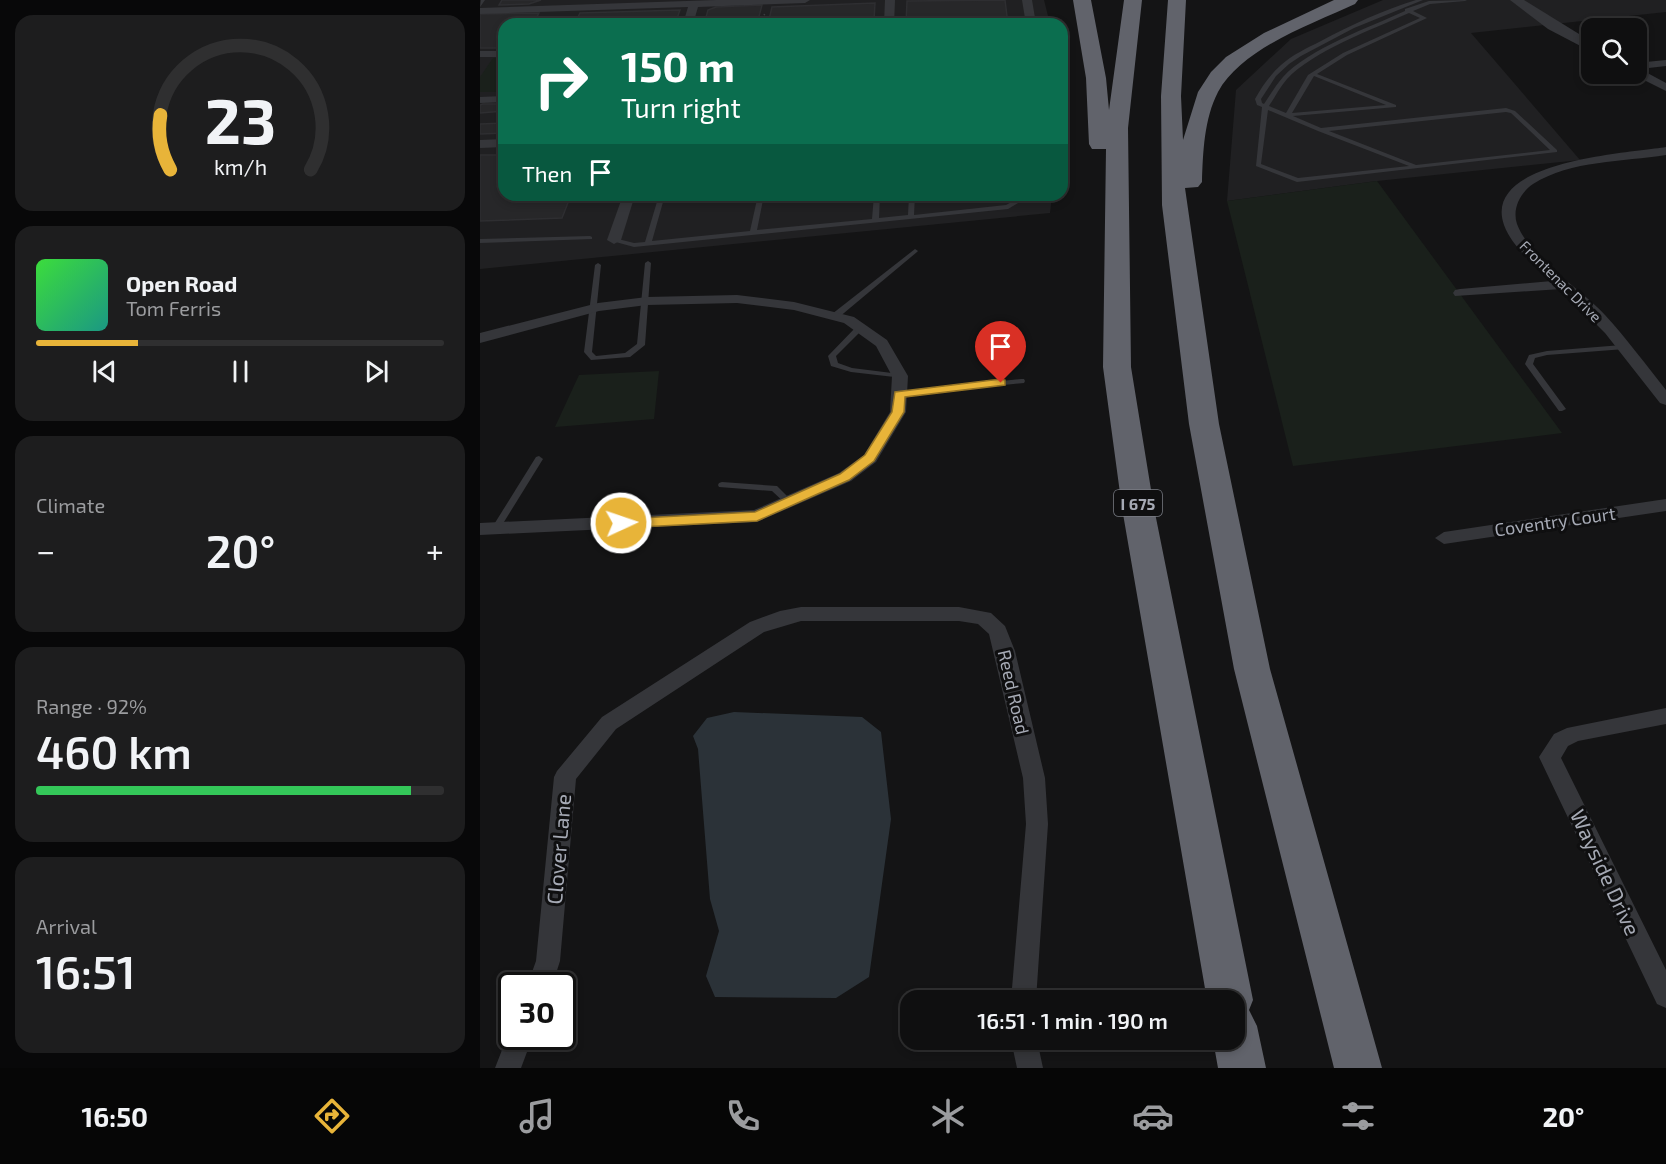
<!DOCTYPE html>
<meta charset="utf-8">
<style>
:root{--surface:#0f0f10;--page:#1d1d1e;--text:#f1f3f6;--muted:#9b9c9f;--line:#2f2f30;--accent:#e8b439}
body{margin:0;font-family:"Exo 2",sans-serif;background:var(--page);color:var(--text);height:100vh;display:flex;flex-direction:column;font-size:22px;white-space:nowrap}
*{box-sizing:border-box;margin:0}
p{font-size:20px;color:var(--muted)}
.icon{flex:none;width:33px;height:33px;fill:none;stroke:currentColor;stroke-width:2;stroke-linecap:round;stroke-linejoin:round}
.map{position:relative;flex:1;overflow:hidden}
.sheet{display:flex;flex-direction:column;gap:15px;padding:15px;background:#080809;width:480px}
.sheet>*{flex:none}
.guide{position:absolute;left:18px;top:18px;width:570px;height:183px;border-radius:18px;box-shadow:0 3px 9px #0003,0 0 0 2px var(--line);background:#0b6e4f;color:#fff;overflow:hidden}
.tools{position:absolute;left:1101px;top:18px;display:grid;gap:12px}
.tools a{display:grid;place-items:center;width:66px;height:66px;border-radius:12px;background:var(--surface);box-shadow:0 3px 9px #0003,0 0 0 2px var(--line);font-size:30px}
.speed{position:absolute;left:18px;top:972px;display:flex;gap:12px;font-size:30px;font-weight:700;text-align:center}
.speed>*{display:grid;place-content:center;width:78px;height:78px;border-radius:50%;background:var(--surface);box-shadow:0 3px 9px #0003,0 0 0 2px var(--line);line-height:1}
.speed .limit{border:3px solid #111;border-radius:9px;background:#fff;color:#111}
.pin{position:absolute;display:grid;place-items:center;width:51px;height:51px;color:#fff;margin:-62px -26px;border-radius:50% 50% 50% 0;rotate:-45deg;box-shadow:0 0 6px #0007}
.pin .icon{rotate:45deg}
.me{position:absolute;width:66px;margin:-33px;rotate:87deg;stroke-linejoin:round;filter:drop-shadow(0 0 4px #0008)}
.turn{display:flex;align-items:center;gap:21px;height:126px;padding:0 24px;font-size:27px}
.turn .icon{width:78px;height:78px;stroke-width:2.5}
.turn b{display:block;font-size:42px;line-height:51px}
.then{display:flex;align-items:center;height:57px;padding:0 24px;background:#0003;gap:12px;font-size:22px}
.big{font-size:45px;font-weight:600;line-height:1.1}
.sheet .card{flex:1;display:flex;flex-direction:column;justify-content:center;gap:9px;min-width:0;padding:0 21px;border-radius:18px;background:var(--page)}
.sheet .dial{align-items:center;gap:0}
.dial svg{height:156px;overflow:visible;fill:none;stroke:var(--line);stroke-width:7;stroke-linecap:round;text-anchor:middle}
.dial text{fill:var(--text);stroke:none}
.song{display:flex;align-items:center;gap:18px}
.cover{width:72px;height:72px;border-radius:9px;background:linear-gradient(135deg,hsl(120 70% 55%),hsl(170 70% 35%))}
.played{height:6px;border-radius:3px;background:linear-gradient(90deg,var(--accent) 25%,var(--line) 25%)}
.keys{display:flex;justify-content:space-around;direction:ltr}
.heat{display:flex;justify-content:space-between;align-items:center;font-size:33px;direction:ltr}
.charge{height:9px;border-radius:4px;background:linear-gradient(90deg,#34c759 92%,var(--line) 0)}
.trip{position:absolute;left:420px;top:990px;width:345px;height:60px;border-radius:18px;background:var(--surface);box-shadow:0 3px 9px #0003,0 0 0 2px var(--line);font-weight:600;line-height:60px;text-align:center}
.tabs{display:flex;height:96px;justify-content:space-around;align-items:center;background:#060606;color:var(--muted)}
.tabs .icon{width:42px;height:42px}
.tabs .active{color:var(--accent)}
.tabs b{font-size:27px;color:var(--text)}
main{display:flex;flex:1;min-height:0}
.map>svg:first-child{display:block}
.built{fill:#202022}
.green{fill:#1a201b}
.water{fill:#2b3238}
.building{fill:#272729;stroke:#2e2e31;stroke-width:1.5}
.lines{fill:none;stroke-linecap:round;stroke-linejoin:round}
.path{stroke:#3b3d41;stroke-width:1.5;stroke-dasharray:1.5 3;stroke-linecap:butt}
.service{fill:#35363a;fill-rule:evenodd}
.minor{fill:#35363a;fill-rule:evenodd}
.tertiary{fill:#35363a;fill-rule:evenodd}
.motorway{fill:#61636b;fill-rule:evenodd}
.route{fill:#e8b439;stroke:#977525;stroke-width:1.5}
.labels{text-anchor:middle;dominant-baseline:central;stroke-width:6;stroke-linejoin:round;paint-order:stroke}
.far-street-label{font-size:15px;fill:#a6aab5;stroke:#0f0f10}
.shield{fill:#0f0f10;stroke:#797c84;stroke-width:1.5}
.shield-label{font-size:16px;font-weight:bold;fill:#a6aab5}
.street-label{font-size:18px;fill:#a6aab5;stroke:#0f0f10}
.near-street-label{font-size:21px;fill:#a6aab5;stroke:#0f0f10}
</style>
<main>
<section class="sheet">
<div class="card dial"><svg viewBox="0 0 100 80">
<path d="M14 69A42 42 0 1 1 86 69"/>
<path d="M14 69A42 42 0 0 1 9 41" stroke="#e8b439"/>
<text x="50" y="56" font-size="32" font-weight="700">23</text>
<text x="50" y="72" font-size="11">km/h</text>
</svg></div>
<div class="card">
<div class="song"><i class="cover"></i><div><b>Open Road</b><p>Tom Ferris</p></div></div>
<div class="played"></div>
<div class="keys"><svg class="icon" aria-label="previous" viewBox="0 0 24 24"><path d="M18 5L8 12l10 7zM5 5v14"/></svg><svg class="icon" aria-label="pause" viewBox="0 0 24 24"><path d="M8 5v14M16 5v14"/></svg><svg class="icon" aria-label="next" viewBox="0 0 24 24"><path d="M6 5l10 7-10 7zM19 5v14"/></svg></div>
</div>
<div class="card"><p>Climate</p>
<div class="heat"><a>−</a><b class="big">20°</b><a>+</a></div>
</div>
<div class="card"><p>Range · 92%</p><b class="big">460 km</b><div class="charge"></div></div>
<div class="card"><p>Arrival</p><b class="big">16:51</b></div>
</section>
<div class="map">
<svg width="1186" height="1068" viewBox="0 0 1186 1068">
<rect width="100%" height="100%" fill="#141415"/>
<g class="built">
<path d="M0,0H564L570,24H24V195H572L570,213L0,269Z"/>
<path d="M903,0H1186V12L991,33L1100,160L897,181L747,201L756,90L811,39Z"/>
</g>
<g class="green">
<path d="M13,58H24V92H0V77Z"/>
<path d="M897,181L1082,433L813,466L747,201Z"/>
<path d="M179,371L174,419L75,427L99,375Z"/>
</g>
<path class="water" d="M254,712L382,717L401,732L411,819L389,977L356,998L235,997L226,976L239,931L230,899L218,749L213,736L227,718Z"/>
<g class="building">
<path d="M22,0H61L49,4L19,5Z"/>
<path d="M525,0L528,24H426L427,1Z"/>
<path d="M395,3L394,20H373L372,24H288L292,7Z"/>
<path d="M282,5L277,24H224L228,10L236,7Z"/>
<path d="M200,10L195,24H88L92,17H98L100,13Z"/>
<path d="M59,13L53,24H24V48H0V14Z"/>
<path d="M3,104H24V111L0,113V105Z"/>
<path d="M24,123V133L0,134V124Z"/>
<path d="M0,155H24V195H91L82,218L0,221Z"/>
</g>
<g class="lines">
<path class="path" d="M282,24L285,12"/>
<g class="service">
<path d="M1,0H5L0,7Z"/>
<path d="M936,0H943L874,28L821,56L809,64L796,76L781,99L782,103L784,104C790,95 796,85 803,77C828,49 890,27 925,11V9L949,1L987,0L985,1L950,4L933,11L947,18L867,55L837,74L916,105V107L813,116L841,128L1026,108L1035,111L1077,150V152L817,182L776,166L782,107L777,105L775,99C782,86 790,75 801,65C812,55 827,48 841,41C871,25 903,10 936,0ZM929,13L940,18L863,53L828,75L806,113L789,106C795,97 800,87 807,79C833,51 893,29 929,13ZM834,76L906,105L812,113ZM788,110L838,131L929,166L818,178L781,164ZM1026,112L1031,113L1070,150L936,165L849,131Z"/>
<path d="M179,195H185L172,241L270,231L278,195H284L277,230L392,219L394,195H400L399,218L428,215L429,195H435L434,215L526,205L537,199L536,195H542L543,200L528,209L154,247L132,241V239L134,238L154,243L165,242Z"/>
<path d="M110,236L112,237V239L0,243V239Z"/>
<path d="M435,249L438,251L437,252L358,318H352V314Z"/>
<path d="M168,261L171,263L165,345L150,357L111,360L104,352L115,265L118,263L121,265L112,352L116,356L145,353L157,344L165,263Z"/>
<path d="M377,326H380L384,328L356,356L358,363L372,368L420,374H423L424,376L423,378L371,372L351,366L348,356Z"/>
<path d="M1142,345H1145V349L1067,355L1055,358L1053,364L1086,409L1082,411H1079L1045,364L1049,355L1067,351Z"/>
<path d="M541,379H544L545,381L544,383L419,396L415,394L419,392Z"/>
<path d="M59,456L63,459L19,530H13L12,528L13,526L56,457Z"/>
<path d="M242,482L297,486L313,502L309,505L306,504L292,491L239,487L238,485L239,483Z"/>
</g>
<g class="minor">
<path d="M236,0H330L325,3L218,7L213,24H203L208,7L0,14V8Z"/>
<path d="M405,0H415L414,24H404Z"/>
<path d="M542,0H552L556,24H546Z"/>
<rect x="0" y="51" width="24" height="6"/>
<path d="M1186,60V66L1160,69L1186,83V91L1152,74H1156V63Z"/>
<path d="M24,96V102L0,103V97Z"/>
<path d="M24,139V147L0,148V140Z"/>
<path d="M1186,147V155C1143,162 1091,160 1053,184C1040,193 1032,209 1037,224C1049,257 1101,289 1125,315C1147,339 1166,365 1186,390V405L1180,403L1125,333L1081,289L975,296L973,293L975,290L980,289L1072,281C1055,265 1032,247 1024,225C1001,160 1151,153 1186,147Z"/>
<path d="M143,195H155L141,240L134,244L127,240Z"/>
<path d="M257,295L314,302L374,317L407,340L428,376L426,412L396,462L371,481L277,522L0,535V523L274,510L359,473L384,455L410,412L412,376L396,346L364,323L314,310L257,303L167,305L119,311L0,343V333L118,303L167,297Z"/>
<path d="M1186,499V511L964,544L955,538L964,532Z"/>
<path d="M321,607H479L511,613L525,626L535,651L565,778L568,824L556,1000H531L546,824L543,778L509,634L498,624L479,621H321L284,632L136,729L96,779L80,961L72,986H47L56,961L74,777L77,771L122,717L270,622L300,611Z"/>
<path d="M1186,708V724L1098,741L1088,746L1081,758L1186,970V1008L1177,1004L1059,757L1074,734L1087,728Z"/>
<path d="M31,1027L32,1036H53L41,1068H15Z"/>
<path d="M531,1040H557L563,1068H537Z"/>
</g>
<path class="tertiary" d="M1030,0H1044L1112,42V52L1068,29Z"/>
<g class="motorway">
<path d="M593,0H611L626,78L629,110L644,0H662L648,128L651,367L674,508L773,1000L769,1010L777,1026L786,1068H738L733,1040H754V1000H727L642,508L623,367L626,149H612L609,144L606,78Z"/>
<path d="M688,0H706L701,96L703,140L718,92L731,72L746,57L784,33L854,0H878L875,4C832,24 762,48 738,92C724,119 723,153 722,182L718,187L705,188L739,424L790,669L902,1068H854L754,669L709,424L682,205L681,96Z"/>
</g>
</g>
<path class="route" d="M521,379L525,380V385L425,397L424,412L394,461L369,480L277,521L141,528L134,523L141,519L275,512L360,474L385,455L412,412L415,392Z"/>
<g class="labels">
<g class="far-street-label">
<text transform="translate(1081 281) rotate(45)">Frontenac Drive</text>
</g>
<rect class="shield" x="634" y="490" width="48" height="26" rx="4.5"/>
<g class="shield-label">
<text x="658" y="503">I 675</text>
</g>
<g class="street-label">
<text transform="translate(1075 521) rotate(-8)">Coventry Court</text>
<text transform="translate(534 692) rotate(77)">Reed Road</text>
</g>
<g class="near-street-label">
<text transform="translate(78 849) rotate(-85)">Clover Lane</text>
<text transform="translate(1126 872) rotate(65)">Wayside Drive</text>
</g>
</g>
</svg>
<div class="tools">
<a><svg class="icon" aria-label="search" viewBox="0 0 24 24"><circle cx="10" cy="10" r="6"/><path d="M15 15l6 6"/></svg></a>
</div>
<div class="speed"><div class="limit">30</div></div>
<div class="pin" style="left:521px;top:383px;background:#d93025"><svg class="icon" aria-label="arrive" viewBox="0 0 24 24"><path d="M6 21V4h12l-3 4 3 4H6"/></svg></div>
<svg class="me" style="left:141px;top:523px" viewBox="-20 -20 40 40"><circle r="17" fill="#e8b439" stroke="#fff" stroke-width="3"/><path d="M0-11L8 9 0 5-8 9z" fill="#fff"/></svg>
<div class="trip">16:51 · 1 min · 190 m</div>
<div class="guide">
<div class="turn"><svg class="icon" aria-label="right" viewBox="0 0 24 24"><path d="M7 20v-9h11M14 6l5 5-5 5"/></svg><div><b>150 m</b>Turn right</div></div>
<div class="then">Then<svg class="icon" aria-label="arrive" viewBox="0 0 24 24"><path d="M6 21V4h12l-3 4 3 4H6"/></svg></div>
</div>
</div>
</main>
<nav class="tabs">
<b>16:50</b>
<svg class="icon active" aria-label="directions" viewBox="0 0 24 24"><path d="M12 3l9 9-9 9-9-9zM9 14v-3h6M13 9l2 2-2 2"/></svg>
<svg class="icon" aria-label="music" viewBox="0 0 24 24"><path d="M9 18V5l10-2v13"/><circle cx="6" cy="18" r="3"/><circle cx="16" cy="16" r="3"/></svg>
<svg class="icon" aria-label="phone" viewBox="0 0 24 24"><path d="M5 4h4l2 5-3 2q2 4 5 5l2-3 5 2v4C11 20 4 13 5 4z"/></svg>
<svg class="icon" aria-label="climate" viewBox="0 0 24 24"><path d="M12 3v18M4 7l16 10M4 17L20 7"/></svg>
<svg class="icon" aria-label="car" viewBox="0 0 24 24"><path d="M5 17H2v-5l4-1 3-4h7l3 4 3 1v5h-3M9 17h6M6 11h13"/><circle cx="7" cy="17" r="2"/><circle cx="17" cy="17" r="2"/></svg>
<svg class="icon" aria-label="filters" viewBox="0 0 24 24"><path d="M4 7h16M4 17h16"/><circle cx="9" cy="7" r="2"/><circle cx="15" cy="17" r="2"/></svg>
<b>20°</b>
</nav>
